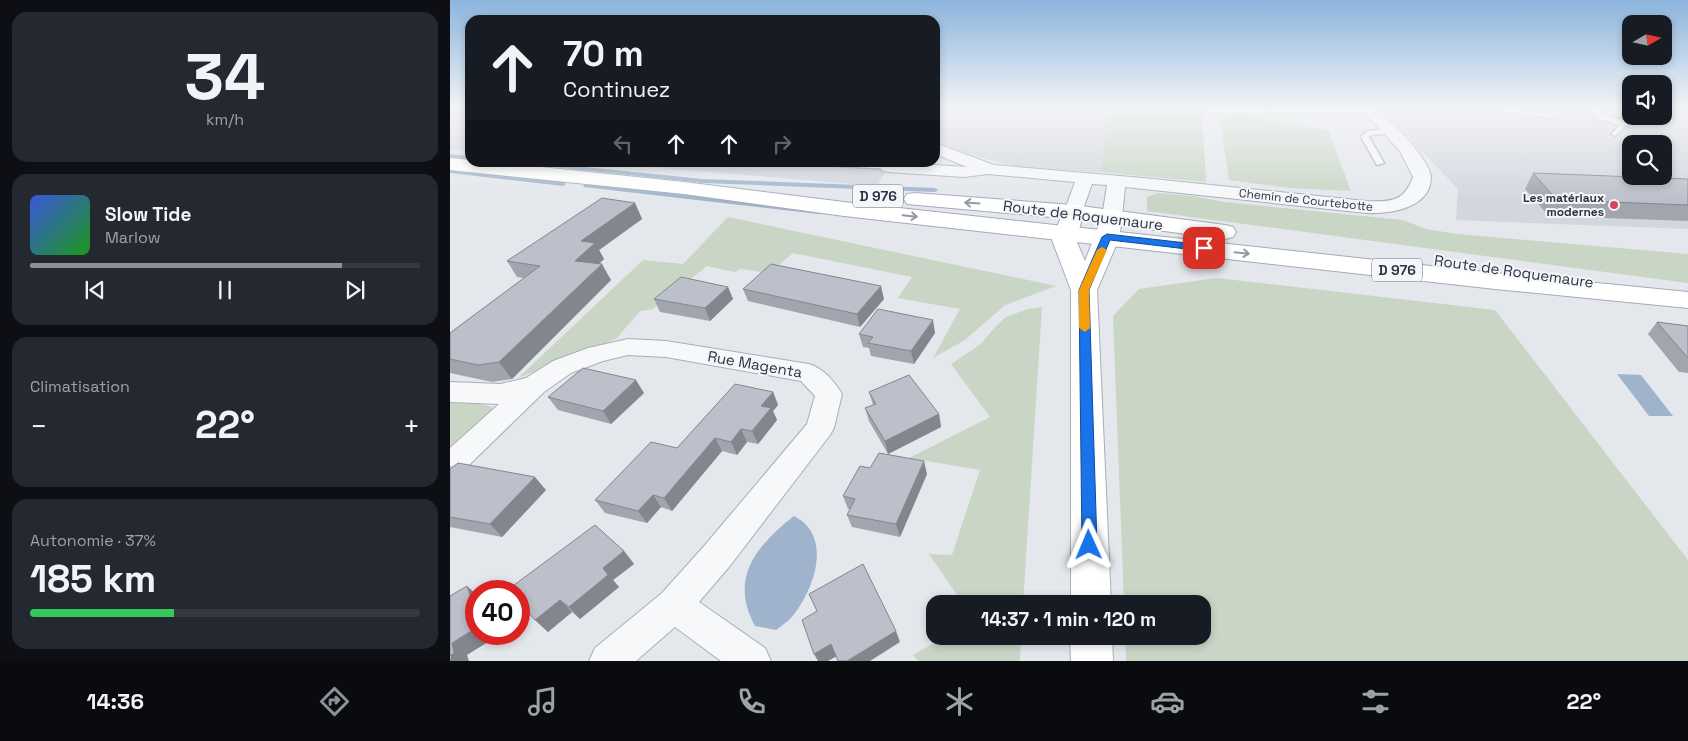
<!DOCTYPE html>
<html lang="fr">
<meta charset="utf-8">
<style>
:root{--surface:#171b24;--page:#242831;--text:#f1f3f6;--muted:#9ea1a6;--line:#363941;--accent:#8c9099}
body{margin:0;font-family:"Space Grotesk",sans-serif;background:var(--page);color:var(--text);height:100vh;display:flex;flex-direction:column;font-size:19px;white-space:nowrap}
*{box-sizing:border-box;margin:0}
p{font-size:16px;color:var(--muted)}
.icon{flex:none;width:28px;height:28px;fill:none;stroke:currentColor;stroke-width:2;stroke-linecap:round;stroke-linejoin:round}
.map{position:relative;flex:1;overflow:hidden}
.sheet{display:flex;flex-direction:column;gap:12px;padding:12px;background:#0d0f14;width:450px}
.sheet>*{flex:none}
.banner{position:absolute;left:15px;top:15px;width:475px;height:152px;border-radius:15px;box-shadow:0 2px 8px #0003;background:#171b24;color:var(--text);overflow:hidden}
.needle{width:32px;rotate:81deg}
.fabs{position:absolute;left:1172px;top:15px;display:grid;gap:10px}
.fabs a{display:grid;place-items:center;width:50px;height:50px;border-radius:10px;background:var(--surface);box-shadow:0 2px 8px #0003;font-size:25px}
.speed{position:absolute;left:15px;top:580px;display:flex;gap:10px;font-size:25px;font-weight:700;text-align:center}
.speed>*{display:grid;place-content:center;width:65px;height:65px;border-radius:50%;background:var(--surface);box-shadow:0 2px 8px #0003;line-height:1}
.speed .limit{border:8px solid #d22;background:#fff;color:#111}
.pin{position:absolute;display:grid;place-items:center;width:42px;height:42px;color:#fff;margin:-21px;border-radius:10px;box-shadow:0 2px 8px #0006}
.me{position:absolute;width:55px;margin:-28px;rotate:359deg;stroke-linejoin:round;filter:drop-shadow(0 0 4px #0008)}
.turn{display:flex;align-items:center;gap:18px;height:105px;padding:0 15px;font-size:22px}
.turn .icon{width:65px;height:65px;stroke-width:2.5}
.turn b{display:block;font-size:35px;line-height:42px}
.lanes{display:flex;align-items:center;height:48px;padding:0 15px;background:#0003;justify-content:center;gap:25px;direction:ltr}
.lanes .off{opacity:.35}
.big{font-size:38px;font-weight:600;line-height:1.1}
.sheet .tile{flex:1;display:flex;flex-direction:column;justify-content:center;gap:8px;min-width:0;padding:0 18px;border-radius:15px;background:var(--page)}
.sheet .dial{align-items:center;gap:0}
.dial b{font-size:65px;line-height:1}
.song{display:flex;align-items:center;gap:15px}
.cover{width:60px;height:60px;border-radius:8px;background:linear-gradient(135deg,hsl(230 70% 55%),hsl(120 70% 35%))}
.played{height:5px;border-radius:2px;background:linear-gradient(90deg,var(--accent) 80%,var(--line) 80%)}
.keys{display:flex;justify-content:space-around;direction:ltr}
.heat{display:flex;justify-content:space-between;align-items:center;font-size:28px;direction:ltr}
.charge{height:8px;border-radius:4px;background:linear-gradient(90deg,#34c759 37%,var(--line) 0)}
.trip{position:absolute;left:476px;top:595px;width:285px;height:50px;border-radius:15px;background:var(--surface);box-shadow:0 2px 8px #0003;font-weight:600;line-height:50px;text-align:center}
.dock{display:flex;height:80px;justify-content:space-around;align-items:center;background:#090b0e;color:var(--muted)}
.dock .icon{width:35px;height:35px}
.dock .current{color:var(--accent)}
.dock b{font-size:22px;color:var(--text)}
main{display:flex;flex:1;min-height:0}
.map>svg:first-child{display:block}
.built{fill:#d2d6de;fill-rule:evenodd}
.green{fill:#c9d6c5}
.water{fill:#9fb4cc}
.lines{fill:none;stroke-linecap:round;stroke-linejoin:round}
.stream{fill:#9fb4cc;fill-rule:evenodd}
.lane-casing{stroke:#a9aeb7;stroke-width:3}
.street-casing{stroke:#a9aeb7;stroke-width:2}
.secondary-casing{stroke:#a9aeb7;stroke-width:2}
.primary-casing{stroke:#a3abb8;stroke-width:2}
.lane{fill:#f7f8fa;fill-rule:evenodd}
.street{fill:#f7f8fa;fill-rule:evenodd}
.secondary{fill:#fff;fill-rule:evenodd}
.primary{fill:#fff;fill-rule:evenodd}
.wall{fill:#a1a5ae}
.shaded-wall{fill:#83868d}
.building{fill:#bbc0ca;stroke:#83868d}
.oneway{stroke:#959aa2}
.route{fill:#1a73e8;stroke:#114b97}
.slow{fill:#f59e0b}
.poi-dot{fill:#d1495b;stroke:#f4f6f9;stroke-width:2}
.labels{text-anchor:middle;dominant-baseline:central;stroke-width:4;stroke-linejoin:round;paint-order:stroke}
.far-poi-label{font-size:12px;font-weight:bold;fill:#2b3445;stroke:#f4f6f9;text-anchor:end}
.far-street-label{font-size:12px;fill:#2b3445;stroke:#f4f6f9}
.shield{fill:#f4f6f9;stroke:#676e7b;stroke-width:1}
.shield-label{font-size:14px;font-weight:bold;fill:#2b3445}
.street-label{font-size:15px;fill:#2b3445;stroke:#f4f6f9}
</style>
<main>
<section class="sheet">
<div class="tile dial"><b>34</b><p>km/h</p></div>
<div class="tile">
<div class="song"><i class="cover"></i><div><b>Slow Tide</b><p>Marlow</p></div></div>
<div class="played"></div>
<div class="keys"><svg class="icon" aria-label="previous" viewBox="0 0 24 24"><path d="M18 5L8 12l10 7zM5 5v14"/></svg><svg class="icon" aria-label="pause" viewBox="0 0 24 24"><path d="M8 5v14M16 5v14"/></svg><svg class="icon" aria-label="next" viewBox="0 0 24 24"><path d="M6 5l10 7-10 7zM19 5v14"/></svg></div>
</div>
<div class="tile"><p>Climatisation</p>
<div class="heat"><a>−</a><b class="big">22°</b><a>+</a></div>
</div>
<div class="tile"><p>Autonomie · 37%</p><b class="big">185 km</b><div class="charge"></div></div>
</section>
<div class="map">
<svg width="1238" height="661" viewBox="0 0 1238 661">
<rect width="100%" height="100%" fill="#e4e7ec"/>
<g class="built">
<path d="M0,108H20V151L0,150Z"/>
<path d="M485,108H658L651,172L572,168L517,154L485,141Z"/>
<path d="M930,108H1181V116H1214V108H1238V229L1006,220L1008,189ZM1181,144H1214V176H1181Z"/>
<path d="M151,163H441L427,186Z"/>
</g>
<g class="green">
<path d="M658,108H752L756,182L651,172Z"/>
<path d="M790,112L813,114L814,120L878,130L901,191L840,188L779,180L770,121L775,113Z"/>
<path d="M708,193L744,196L774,202L953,220L976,229L1007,234L1238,254V283L697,211V197Z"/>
<path d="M278,217L606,286L555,305L515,340L483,358L510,309L448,298L462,277L343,253L319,273L290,269L285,272L257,266L203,309L190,311L166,339L68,378L193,260L233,264Z"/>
<path d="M767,278L1045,310L1238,560V661H676L675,636H752V604H674L663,316L689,289Z"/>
<path d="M592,307L573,604H513L479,554L502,555L530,470L459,458L540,417L501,364L531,344L546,326L556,317L578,309Z"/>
<path d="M0,403L30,404L42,407V414L0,452Z"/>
<path d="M497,636H571L570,661H468L463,655Z"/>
</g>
<g class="water">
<path d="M1167,374L1191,375L1223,416H1199Z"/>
<path d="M344,516C384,536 364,591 341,618C337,622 331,626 326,630L305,626C279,578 306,546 344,516Z"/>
</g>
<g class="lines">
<g class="stream">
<path d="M0,154L20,156V160L0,158Z"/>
<path d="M58,162H85L253,179L485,188L488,190L485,192L253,183Z"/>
<path d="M0,169L113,182L116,184L113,186L0,173Z"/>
<path d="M136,184L369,210L372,212L369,214L134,187L133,186Z"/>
</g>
<g class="lane-casing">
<g id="lane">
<path d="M1027,108H1052L1100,114L1104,116L1100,118Z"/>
<path d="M1138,108H1146L1155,115L1173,121L1180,114L1181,116H1186L1165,136L1161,134L1170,125L1149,119Z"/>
<path d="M941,129L945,131L944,133L922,135L919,137L934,163L927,165L911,137L917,131Z"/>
<path d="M353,162L439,165L443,167L439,169L357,164Z"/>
</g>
</g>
<g class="street-casing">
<g id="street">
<path d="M910,108H926C940,121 981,159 981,178C980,209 939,214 916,213L675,187L672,217L669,221L662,223L655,221L652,217L657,185L642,184L632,212L630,216L623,218L616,216L614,212L625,182L538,174L514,177L439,172L433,171L430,167L436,162L517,167L485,154V143L544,165L693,178L916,201C941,202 954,202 963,177L950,151Z"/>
<path d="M178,339L216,341L359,364C373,368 385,382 392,394L384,428L380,435L279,567L249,602L315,648L321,661H271L225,627L186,661H139L145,648L212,593L255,545L357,424L365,396L351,381L216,357L178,355L153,361L121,373L94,392L19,465L9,469L0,466V448L49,404L0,402V382L50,384L76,378L103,361L138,348Z"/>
</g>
</g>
<g class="secondary-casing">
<g id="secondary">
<path d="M623,205L631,207L634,212L626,240L635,261L654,212L662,210L670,212L673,217L668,241L647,290L661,604H621V290L602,240L615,207Z"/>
<path d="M620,636H662L663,661H621Z"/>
</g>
</g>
<g class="primary-casing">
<g id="primary">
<path d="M0,158L20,160V162H44L234,182L394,202L1045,273L1238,292V308L1045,289L394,216L234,194L0,170Z"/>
<path d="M465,193L623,205L775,225L783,227L786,232L783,237L775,239L623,219L457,204L454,199L457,194Z"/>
</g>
</g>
<use href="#lane" class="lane"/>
<use href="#street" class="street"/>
<use href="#secondary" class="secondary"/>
<use href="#primary" class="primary"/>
</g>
<g class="wall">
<path d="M1083,173L1238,179V221L1099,216L1075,189Z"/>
<path d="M185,203L192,219L149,250L154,259L149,264L161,280L62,379L42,382L0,373V333L74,278L67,277L57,261Z"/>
<path d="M278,287L283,299L260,321L210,312L204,299Z"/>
<path d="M293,289L434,299L410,327L298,301Z"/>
<path d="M1207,322L1238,326V373L1229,372L1198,334Z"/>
<path d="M485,333L464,364L421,356L419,348L413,347L409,334Z"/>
<path d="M323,392L328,405L323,411L327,420L308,444L297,442L287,455L272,451L222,511L211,507L197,523L155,513L145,500L227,448Z"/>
<path d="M419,392L489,414L491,427L438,454L419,421L415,408L423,405Z"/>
<path d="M194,393L161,424L108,410L98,397Z"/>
<path d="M420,468L477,474L450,537L402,527L397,515L400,509H398L393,496Z"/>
<path d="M0,469L96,490L52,537L0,527Z"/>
<path d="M174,551L184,564L163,580L169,587L130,619L122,612L98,632L85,620Z"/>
</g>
<g class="shaded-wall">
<path d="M185,203L192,219L149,250L154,259L135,277L125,261L131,241Z"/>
<path d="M152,264L161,280L62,379L49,362Z"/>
<path d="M431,286L434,299L410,327L407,314Z"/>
<path d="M278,287L283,299L260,321L255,308Z"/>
<path d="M483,320L485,333L464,364L461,351Z"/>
<path d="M186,380L194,393L161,424L153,411Z"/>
<path d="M323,392L328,405L323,411L327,420L308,444L302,431L311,406Z"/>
<path d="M489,414L491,427L438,454L435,441Z"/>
<path d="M291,429L297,442L287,455L281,442Z"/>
<path d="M265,438L272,451L222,511L214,498Z"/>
<path d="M474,461L477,474L450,537L446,524Z"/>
<path d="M85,477L96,490L52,537L40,524Z"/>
<path d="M203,495L211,507L197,523L188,511Z"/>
<path d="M174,551L184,564L163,580L169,587L130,619L119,607L153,568Z"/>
<path d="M17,586L26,594V611Z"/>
<path d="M110,600L122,612L98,632L85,620Z"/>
<path d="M26,628V634H44L46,637L17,655L19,661H0L2,643Z"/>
<path d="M446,631L450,642L420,661H397Z"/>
<path d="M381,644L387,656L378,661H368L364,654Z"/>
</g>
<g class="building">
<path d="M1083,173L1238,179V205L1107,200Z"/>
<path d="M152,198L185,203L131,241L145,243L125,261L152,264L49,362L28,365L0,359V333L90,266L57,261Z"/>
<path d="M321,264L431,286L407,314L293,289Z"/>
<path d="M231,277L278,287L255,308L204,299Z"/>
<path d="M428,309L483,320L461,351L418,343L423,337L409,334Z"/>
<path d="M1207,322L1238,326V358Z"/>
<path d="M133,368L186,380L153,411L98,397Z"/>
<path d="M459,375L489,414L435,441L415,408L426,404L419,392Z"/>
<path d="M285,384L323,392L311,406L321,408L302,431L291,429L281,442L265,438L214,498L203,495L188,511L145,500L201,442L227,448Z"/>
<path d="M429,453L474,461L446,524L397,515L405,499L393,496L410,466L420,468Z"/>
<path d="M8,463L85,477L40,524L0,517V469Z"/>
<path d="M145,525L174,551L153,568L158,575L119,607L110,600L85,620L69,603V591H56Z"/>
<path d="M413,564L446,631L397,661H388L381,644L364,654L352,620L367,611L359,594Z"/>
<path d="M17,586L26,611V628L2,643L4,653L0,656V596Z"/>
</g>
<defs><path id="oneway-shaft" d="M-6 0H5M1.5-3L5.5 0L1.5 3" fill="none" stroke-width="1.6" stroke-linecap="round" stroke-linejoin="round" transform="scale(1.25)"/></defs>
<g class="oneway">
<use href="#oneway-shaft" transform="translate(522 203) rotate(-176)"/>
<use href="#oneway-shaft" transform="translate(460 216) rotate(6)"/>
<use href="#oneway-shaft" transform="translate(792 253) rotate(6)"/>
</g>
<linearGradient id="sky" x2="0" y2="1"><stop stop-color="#8bb4dd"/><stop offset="0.54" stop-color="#f3f4f6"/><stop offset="1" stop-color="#f3f4f6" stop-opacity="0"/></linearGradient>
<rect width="1238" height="201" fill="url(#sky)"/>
<path class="route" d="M657,234L754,245L759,248L754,251L660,240L639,290L647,545L645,550L639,552L634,550L632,545L629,290L652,237Z"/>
<path class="slow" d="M652,247L657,250L639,290L640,328L635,332L629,328V290L647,250Z"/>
<circle class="poi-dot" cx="1164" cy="205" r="5"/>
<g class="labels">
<g class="far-poi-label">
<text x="1154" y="198">Les matériaux<tspan x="1154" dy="14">modernes</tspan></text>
</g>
<g class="far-street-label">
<text transform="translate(856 200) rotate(6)">Chemin de Courtebotte</text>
</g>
<g class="shield">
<rect x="403" y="184.5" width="50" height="23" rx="4"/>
<rect x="922" y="258.5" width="50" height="23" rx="4"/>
</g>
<g class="shield-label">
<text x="428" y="196">D 976</text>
<text x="947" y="270">D 976</text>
</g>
<g class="street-label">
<text transform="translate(633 215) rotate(7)">Route de Roquemaure</text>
<text transform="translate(1064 271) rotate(8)">Route de Roquemaure</text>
<text transform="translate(305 364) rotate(10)">Rue Magenta</text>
</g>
</g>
</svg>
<div class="fabs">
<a><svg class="needle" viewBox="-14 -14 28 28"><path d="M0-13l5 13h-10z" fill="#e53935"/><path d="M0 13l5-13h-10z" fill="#9ea1a6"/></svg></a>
<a><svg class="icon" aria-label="sound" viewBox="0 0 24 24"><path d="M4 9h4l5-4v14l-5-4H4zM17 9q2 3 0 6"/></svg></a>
<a><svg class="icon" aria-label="search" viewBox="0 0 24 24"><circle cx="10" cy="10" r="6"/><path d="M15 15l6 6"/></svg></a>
</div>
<div class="speed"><div class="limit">40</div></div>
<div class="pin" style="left:754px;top:248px;background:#d93025"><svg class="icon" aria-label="arrive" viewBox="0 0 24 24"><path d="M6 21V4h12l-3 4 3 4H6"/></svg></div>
<svg class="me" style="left:639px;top:545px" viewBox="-20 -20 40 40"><path d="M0-17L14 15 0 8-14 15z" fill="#1a73e8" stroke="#fff" stroke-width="4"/></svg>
<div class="trip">14:37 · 1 min · 120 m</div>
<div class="banner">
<div class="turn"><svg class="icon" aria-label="ahead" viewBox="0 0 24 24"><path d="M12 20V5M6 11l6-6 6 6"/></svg><div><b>70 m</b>Continuez</div></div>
<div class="lanes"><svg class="icon off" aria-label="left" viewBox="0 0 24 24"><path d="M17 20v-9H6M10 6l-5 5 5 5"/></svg><svg class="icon" aria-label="ahead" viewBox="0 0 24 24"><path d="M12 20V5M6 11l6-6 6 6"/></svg><svg class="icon" aria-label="ahead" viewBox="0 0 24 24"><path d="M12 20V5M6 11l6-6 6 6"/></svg><svg class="icon off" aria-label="right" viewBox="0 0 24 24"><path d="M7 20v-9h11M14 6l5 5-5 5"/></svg></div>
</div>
</div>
</main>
<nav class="dock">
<b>14:36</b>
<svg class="icon current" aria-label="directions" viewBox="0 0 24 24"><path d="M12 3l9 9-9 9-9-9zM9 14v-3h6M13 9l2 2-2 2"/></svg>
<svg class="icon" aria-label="music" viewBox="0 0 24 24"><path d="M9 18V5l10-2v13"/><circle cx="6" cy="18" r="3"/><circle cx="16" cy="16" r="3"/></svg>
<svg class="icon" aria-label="phone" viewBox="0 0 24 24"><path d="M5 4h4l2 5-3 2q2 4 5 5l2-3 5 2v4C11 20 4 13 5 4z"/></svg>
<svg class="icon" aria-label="climate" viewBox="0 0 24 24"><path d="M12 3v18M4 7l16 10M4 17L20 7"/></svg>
<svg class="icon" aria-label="car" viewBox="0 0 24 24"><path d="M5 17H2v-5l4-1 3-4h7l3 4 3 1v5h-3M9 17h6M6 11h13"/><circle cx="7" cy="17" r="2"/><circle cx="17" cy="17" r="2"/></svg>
<svg class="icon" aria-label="filters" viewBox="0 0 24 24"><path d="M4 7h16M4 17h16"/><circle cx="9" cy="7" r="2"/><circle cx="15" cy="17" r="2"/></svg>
<b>22°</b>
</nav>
